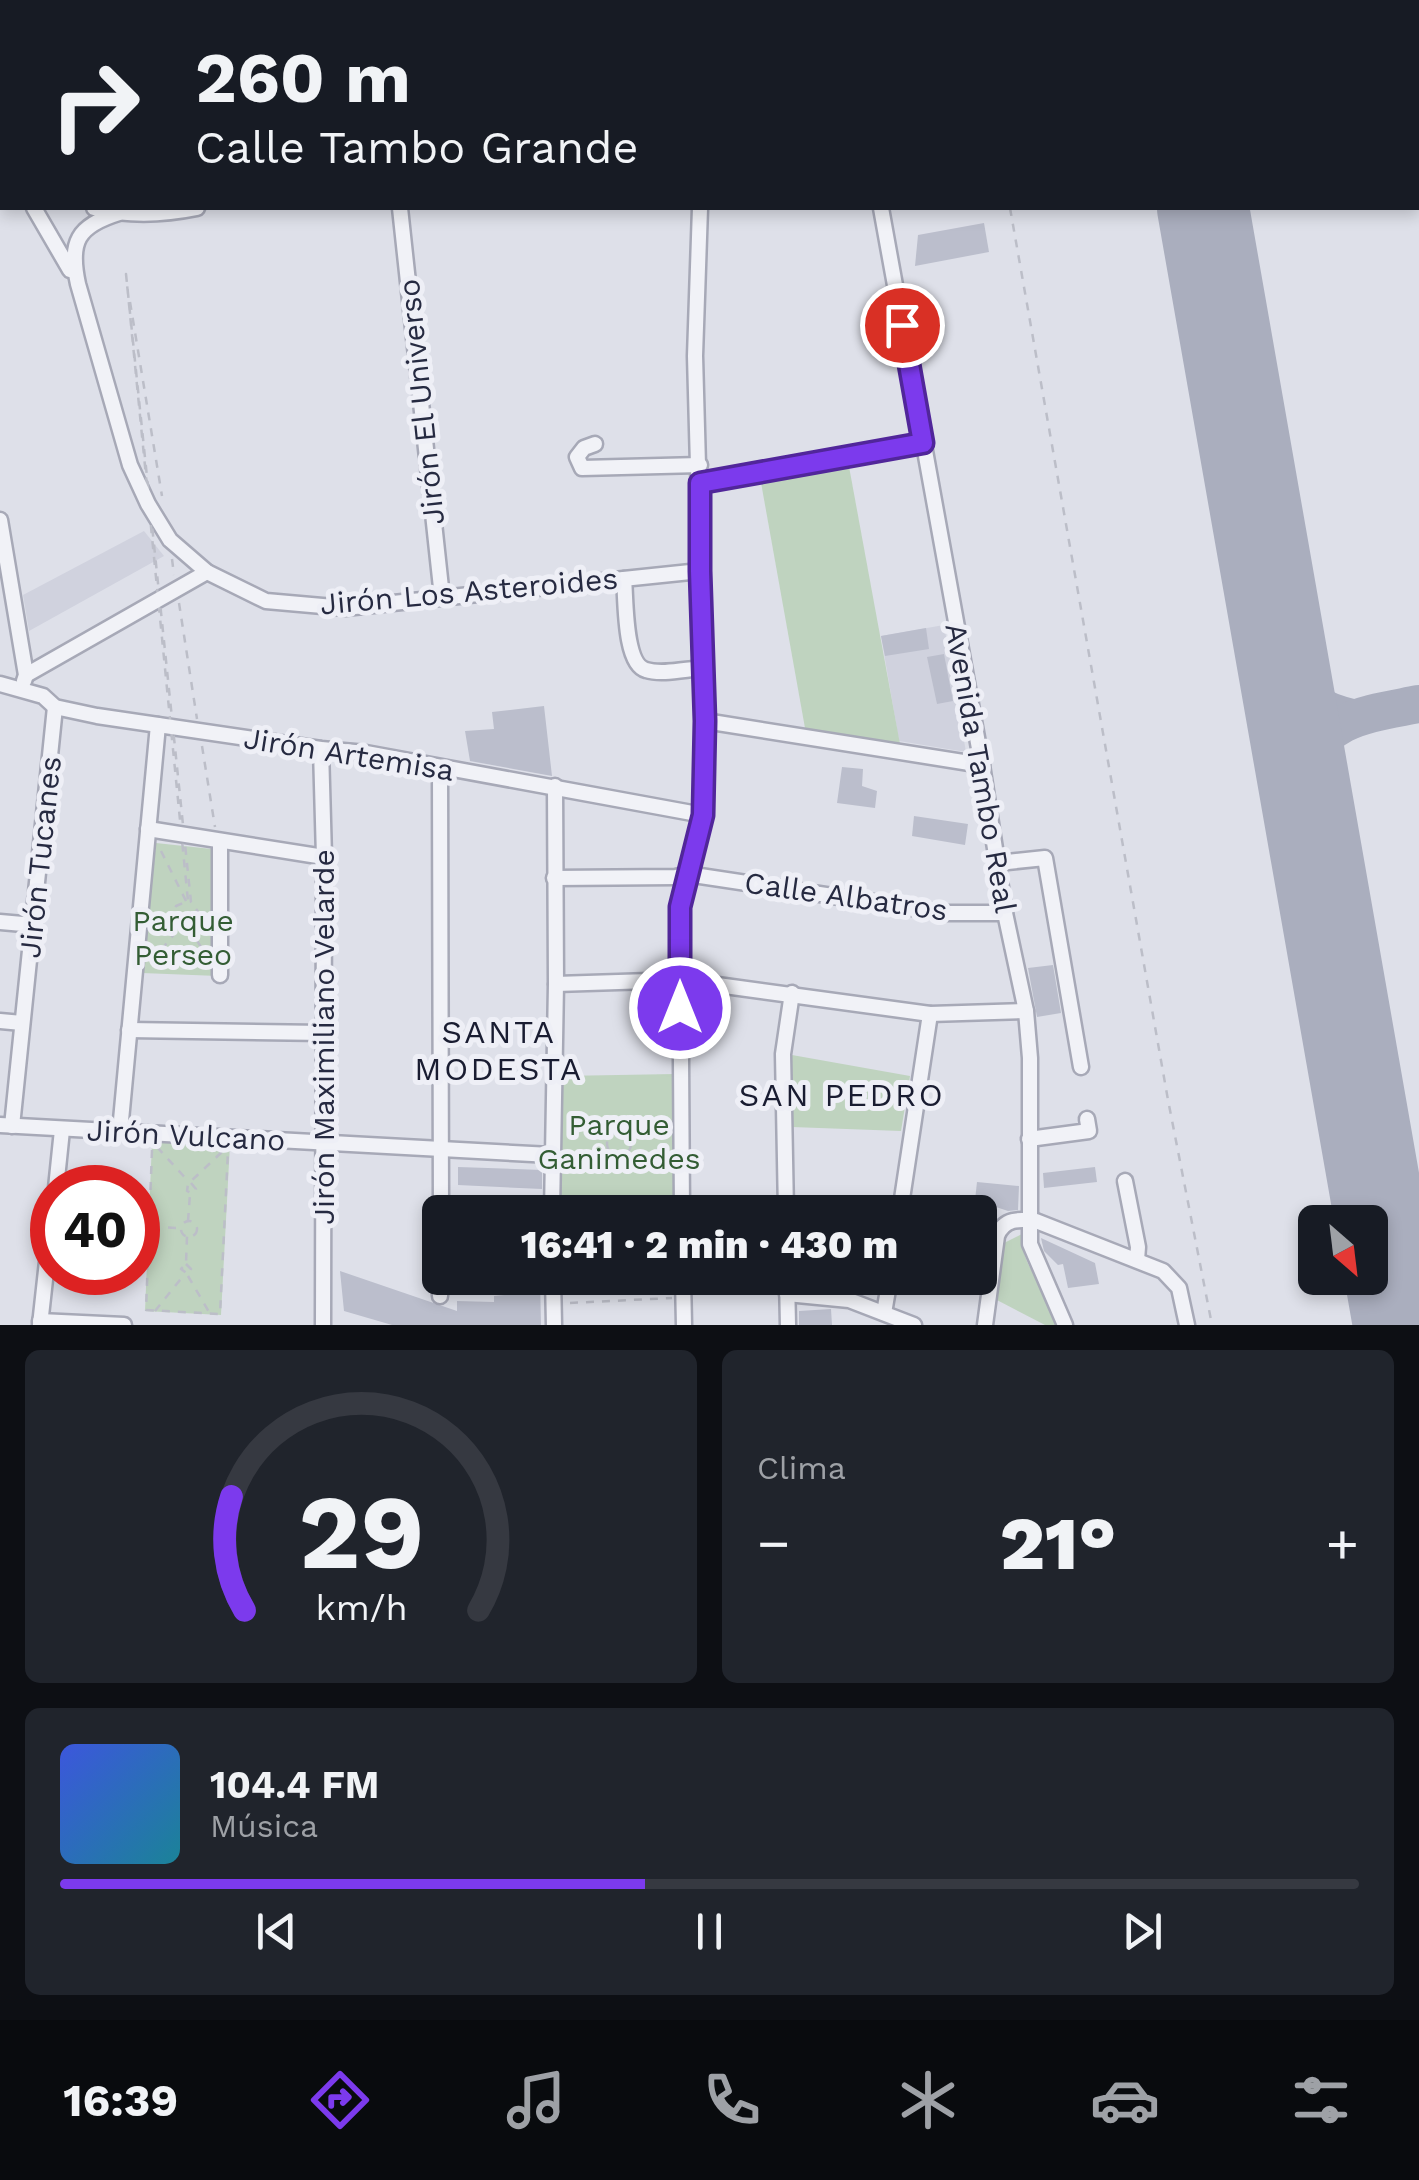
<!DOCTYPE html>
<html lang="es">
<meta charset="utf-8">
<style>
:root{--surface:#171b24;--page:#20242c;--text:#f1f3f6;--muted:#9ea1a6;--line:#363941;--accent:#7c3aed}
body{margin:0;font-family:"Work Sans",sans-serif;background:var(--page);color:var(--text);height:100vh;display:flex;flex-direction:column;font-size:38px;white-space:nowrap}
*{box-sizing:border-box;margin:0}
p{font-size:32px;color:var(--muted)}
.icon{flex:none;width:55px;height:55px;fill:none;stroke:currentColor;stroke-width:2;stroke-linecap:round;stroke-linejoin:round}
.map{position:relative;height:1325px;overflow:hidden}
.details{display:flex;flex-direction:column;gap:25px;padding:25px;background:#0d0f14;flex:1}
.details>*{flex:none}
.top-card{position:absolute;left:0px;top:0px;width:1420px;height:210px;box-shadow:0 5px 15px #0003;background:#171b24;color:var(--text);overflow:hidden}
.needle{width:65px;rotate:152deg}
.controls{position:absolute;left:1298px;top:1205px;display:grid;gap:20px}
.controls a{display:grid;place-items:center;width:90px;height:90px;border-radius:15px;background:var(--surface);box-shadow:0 5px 15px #0003;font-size:50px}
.speed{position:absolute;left:30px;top:1165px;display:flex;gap:20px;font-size:50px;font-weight:700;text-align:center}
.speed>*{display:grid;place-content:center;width:130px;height:130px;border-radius:50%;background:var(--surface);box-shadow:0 5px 15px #0003;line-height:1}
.speed .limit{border:15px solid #d22;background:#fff;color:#111}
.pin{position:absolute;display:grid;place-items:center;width:85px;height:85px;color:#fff;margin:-42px;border:5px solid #fff;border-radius:50%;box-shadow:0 2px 10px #0007}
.me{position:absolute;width:110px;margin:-55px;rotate:0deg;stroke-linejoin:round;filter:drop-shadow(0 0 8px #0008)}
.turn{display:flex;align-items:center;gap:35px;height:210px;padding:0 30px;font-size:45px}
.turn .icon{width:130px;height:130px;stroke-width:2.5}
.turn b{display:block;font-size:70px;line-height:85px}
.big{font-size:75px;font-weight:800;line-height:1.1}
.details .tile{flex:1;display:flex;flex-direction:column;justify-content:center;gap:15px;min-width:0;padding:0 35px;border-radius:15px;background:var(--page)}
.details .dial{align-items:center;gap:0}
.dial svg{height:260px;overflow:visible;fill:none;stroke:var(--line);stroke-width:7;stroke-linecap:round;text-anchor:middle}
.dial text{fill:var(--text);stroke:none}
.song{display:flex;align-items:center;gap:30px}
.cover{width:120px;height:120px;border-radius:15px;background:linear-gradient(135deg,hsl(230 70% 55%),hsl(190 70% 35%))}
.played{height:10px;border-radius:5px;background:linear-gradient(90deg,var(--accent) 45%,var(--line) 45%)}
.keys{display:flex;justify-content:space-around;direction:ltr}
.heat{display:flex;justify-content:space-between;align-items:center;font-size:55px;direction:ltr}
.details .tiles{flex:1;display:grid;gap:25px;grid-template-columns:1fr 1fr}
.tile:last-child{grid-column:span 2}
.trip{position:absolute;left:422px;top:1195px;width:575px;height:100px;border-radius:15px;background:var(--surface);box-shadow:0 5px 15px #0003;font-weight:800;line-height:100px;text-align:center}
.tab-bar{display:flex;height:160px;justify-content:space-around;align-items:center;background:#090b0e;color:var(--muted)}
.tab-bar .icon{width:70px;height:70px}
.tab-bar .active{color:var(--accent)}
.tab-bar b{font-size:45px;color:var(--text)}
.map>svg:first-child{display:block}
.built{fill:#d0d2de}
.green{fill:#bfd3bf}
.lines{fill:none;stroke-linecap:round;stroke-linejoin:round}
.taxiway{stroke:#aaaebe;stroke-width:38}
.runway{stroke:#aaaebe;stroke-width:92}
.building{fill:#bbbecc}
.minor-casing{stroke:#a7a9b7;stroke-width:19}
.path{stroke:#bcbec8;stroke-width:2.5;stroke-dasharray:8 8;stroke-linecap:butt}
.minor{stroke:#f1f2f7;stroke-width:14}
.route-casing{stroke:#51269a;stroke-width:25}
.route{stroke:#7c3aed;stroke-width:18}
.labels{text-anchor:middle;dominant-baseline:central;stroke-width:10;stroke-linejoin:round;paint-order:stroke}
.street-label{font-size:30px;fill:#262a41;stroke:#eeeff6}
.park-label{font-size:30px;fill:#335d34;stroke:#eeeff6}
.neighbourhood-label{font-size:32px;letter-spacing:2.5px;fill:#191c31;stroke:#eeeff6}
</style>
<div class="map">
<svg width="1419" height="1325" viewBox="0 0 1419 1325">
<rect width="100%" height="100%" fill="#dee0e9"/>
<g class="built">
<path d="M144,531L164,556L29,631L23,595Z"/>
<path d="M944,625L966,752L899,741L881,636Z"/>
</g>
<g class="green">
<path d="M848,461L900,744L805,728L760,477Z"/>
<path d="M156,843L221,850L218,976L142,973Z"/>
<path d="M792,1055L910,1076L901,1131L792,1127Z"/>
<path d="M675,1074L678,1207L560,1206L561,1076Z"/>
<path d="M152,1142L230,1144L221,1315L145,1311Z"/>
<path d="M1022,1234C1018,1262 1050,1291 1055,1325H1045L995,1299L1002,1244Z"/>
</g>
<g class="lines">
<g class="taxiway">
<path d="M1285,668C1302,698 1317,710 1352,718"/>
<path d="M1303,771C1324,716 1369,714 1419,704"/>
</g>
<g class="runway">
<path d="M1166,0L1167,2"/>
<path d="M1203,208L1399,1325"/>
</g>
</g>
<g class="building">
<path d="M984,223L989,252L915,266L918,235Z"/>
<path d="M926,628L929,649L885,656L881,636Z"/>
<path d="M944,654L953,701L937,704L927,657Z"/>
<path d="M544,706L552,776L470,761L465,731L494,729L492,712Z"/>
<path d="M842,767L863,769L862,786L877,791L875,808L837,803Z"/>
<path d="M914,816L968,824L965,845L912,836Z"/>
<path d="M1053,965L1061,1013L1037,1017L1028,968Z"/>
<path d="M458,1167L542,1170V1189L458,1185Z"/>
<path d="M1095,1167L1097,1182L1044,1188L1043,1173Z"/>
<path d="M977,1182L1019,1186L1018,1210L1008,1211L975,1200Z"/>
<path d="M1041,1238L1095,1263L1099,1284L1068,1288L1063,1264L1058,1265L1044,1251Z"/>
<path d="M340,1271L457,1311V1301L494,1302V1296L504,1295L503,1278H540L541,1325H392L344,1311Z"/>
<path d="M831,1309L832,1325H799V1311Z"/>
</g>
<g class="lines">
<g class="minor-casing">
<g id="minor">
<path d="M337,0L338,2"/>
<path d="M845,0V2"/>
<path d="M418,2L420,0"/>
<path d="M717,2V0"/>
<path d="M935,2L947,0"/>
<path d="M0,161L2,164"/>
<path d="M34,208L70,270"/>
<path d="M94,208C128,216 163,215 197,208"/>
<path d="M400,208L442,597"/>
<path d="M881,208L982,765L1005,913L1026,1011L1030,1058V1244L1065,1325"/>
<path d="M119,213C77,226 69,242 78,284L130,465L148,504L170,540L207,572L266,601L345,608L700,571"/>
<path d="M595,444L584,448L577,457L582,468L700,465"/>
<path d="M700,483L923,443"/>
<path d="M0,520L26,675L24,681"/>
<path d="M624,579C626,600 624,664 646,670C662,675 686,669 703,668"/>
<path d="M26,675L207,572"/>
<path d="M0,684L43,696L55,707L97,716L321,749L366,753L703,815"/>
<path d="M705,721L982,765"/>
<path d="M321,749L324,857L323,1325"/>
<path d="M440,769L441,1212"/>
<path d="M148,829L324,857"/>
<path d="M998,863L1045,858L1081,1067"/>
<path d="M554,878L676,877L687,874L946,913H1005"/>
<path d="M0,922L34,925"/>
<path d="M220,975V841"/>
<path d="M556,984L681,980L930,1014L1026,1011"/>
<path d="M0,1021L22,1023"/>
<path d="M129,1030L324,1033"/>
<path d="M0,1125L551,1155"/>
<path d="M12,1126L55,707"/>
<path d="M120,1131L158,725"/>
<path d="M1029,1139L1089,1131L1087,1119"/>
<path d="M1125,1181L1138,1247L1137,1260"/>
<path d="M56,1188L62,1130"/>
<path d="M552,1212L556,984L555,786"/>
<path d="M682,1212L680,907L703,815L705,721L695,356L700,208"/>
<path d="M786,1212L783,1054L792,993"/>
<path d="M900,1212L930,1014"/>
<path d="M553,1278L554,1325"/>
<path d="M683,1278L684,1325"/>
<path d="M787,1278L788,1325"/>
<path d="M787,1294L849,1300L914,1325"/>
<path d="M440,1296V1278"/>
<path d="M884,1313L890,1278"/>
<path d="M40,1321L124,1325"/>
<path d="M40,1325L52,1216"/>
<path d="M985,1325L997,1236C1004,1218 1019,1219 1036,1221L1163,1271L1179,1288L1187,1325"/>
</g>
</g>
<g class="path">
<path d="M973,0V2"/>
<path d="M1010,208L1168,1100L1212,1325"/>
<path d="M126,274L191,902L199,913L195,921L187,925L174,917L176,906L188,901Z"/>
<path d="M130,302L162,496"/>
<path d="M172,559L174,575"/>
<path d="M179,603L197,719"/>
<path d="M202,746L215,827"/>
<path d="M161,851L186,901"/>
<path d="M188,927L205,953"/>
<path d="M151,962L181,926"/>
<circle cx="619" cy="1144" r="12"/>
<path d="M157,1147L189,1182"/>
<path d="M152,1150L146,1310L220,1314L228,1151"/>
<path d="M191,1183L196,1189L191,1193L187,1191L188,1184L224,1150"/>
<circle cx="189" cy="1229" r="8"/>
<path d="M188,1221L190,1194"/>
<path d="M152,1227L179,1228"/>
<path d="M186,1264L191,1269L188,1274L181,1269L186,1264L187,1236"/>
<path d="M188,1276L209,1312"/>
<path d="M570,1303L672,1298"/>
<path d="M155,1311L184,1275"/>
</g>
<use href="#minor" class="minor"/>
</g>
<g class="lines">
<g class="route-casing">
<path id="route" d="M680,1008V907L703,815L705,721L700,571V483L923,443L902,325"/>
</g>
<use href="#route" class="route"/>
</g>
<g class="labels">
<g class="street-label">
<text transform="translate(421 402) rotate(-96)">Jirón El Universo</text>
<text transform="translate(469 591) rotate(-5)">Jirón Los Asteroides</text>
<text transform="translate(349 754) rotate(9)">Jirón Artemisa</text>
<text transform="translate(981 768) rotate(80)">Avenida Tambo Real</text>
<text transform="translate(40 857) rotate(-84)">Jirón Tucanes</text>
<text transform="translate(846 896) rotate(8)">Calle Albatros</text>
<text transform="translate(323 1037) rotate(-90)">Jirón Maximiliano Velarde</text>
<text transform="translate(186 1135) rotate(3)">Jirón Vulcano</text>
</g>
<g class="park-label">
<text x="183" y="920">Parque<tspan x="183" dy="34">Perseo</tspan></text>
<text x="619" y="1124">Parque<tspan x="619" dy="34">Ganimedes</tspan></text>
</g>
<g class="neighbourhood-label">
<text x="499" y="1032">SANTA<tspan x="499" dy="37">MODESTA</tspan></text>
<text x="842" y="1095">SAN PEDRO</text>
</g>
</g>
</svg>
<div class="controls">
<a><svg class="needle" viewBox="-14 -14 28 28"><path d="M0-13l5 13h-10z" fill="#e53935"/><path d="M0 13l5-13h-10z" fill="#9ea1a6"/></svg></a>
</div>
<div class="speed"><div class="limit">40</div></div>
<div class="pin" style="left:902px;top:325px;background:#d93025"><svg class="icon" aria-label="arrive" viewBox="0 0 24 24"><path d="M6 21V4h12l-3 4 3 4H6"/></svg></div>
<svg class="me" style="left:680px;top:1008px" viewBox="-20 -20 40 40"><circle r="17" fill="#7c3aed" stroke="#fff" stroke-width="3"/><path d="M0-11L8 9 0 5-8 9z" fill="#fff"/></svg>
<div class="trip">16:41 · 2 min · 430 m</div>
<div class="top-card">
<div class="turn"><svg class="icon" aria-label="right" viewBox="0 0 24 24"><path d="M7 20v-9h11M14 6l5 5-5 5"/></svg><div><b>260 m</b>Calle Tambo Grande</div></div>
</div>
</div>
<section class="details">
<div class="tiles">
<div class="tile dial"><svg viewBox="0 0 100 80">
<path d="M14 69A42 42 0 1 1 86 69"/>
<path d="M14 69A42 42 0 0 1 10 34" stroke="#7c3aed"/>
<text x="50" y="56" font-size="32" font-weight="700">29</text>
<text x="50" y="72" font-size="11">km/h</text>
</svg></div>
<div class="tile"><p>Clima</p>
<div class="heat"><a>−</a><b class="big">21°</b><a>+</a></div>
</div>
<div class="tile">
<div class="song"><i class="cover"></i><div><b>104.4 FM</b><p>Música</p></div></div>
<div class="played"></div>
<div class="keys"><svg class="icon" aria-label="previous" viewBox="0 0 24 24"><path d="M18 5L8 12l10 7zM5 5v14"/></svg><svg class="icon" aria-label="pause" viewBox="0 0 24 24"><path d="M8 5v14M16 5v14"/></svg><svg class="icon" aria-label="next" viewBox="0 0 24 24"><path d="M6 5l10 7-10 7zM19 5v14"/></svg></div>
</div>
</div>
</section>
<nav class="tab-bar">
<b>16:39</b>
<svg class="icon active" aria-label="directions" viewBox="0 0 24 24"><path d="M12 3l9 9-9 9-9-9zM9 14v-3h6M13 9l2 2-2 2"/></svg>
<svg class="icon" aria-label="music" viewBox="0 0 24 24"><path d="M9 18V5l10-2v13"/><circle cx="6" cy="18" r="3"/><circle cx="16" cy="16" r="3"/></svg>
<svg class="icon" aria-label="phone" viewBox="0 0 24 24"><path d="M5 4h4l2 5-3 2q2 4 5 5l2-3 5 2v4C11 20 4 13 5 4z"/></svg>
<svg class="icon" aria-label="climate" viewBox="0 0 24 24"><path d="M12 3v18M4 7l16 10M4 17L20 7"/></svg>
<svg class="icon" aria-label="car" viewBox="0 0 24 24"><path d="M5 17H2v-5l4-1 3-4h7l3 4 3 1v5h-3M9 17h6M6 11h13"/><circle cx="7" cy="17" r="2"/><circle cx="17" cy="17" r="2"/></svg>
<svg class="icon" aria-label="filters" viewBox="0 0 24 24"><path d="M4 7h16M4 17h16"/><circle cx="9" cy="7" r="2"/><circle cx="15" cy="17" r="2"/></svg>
</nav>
